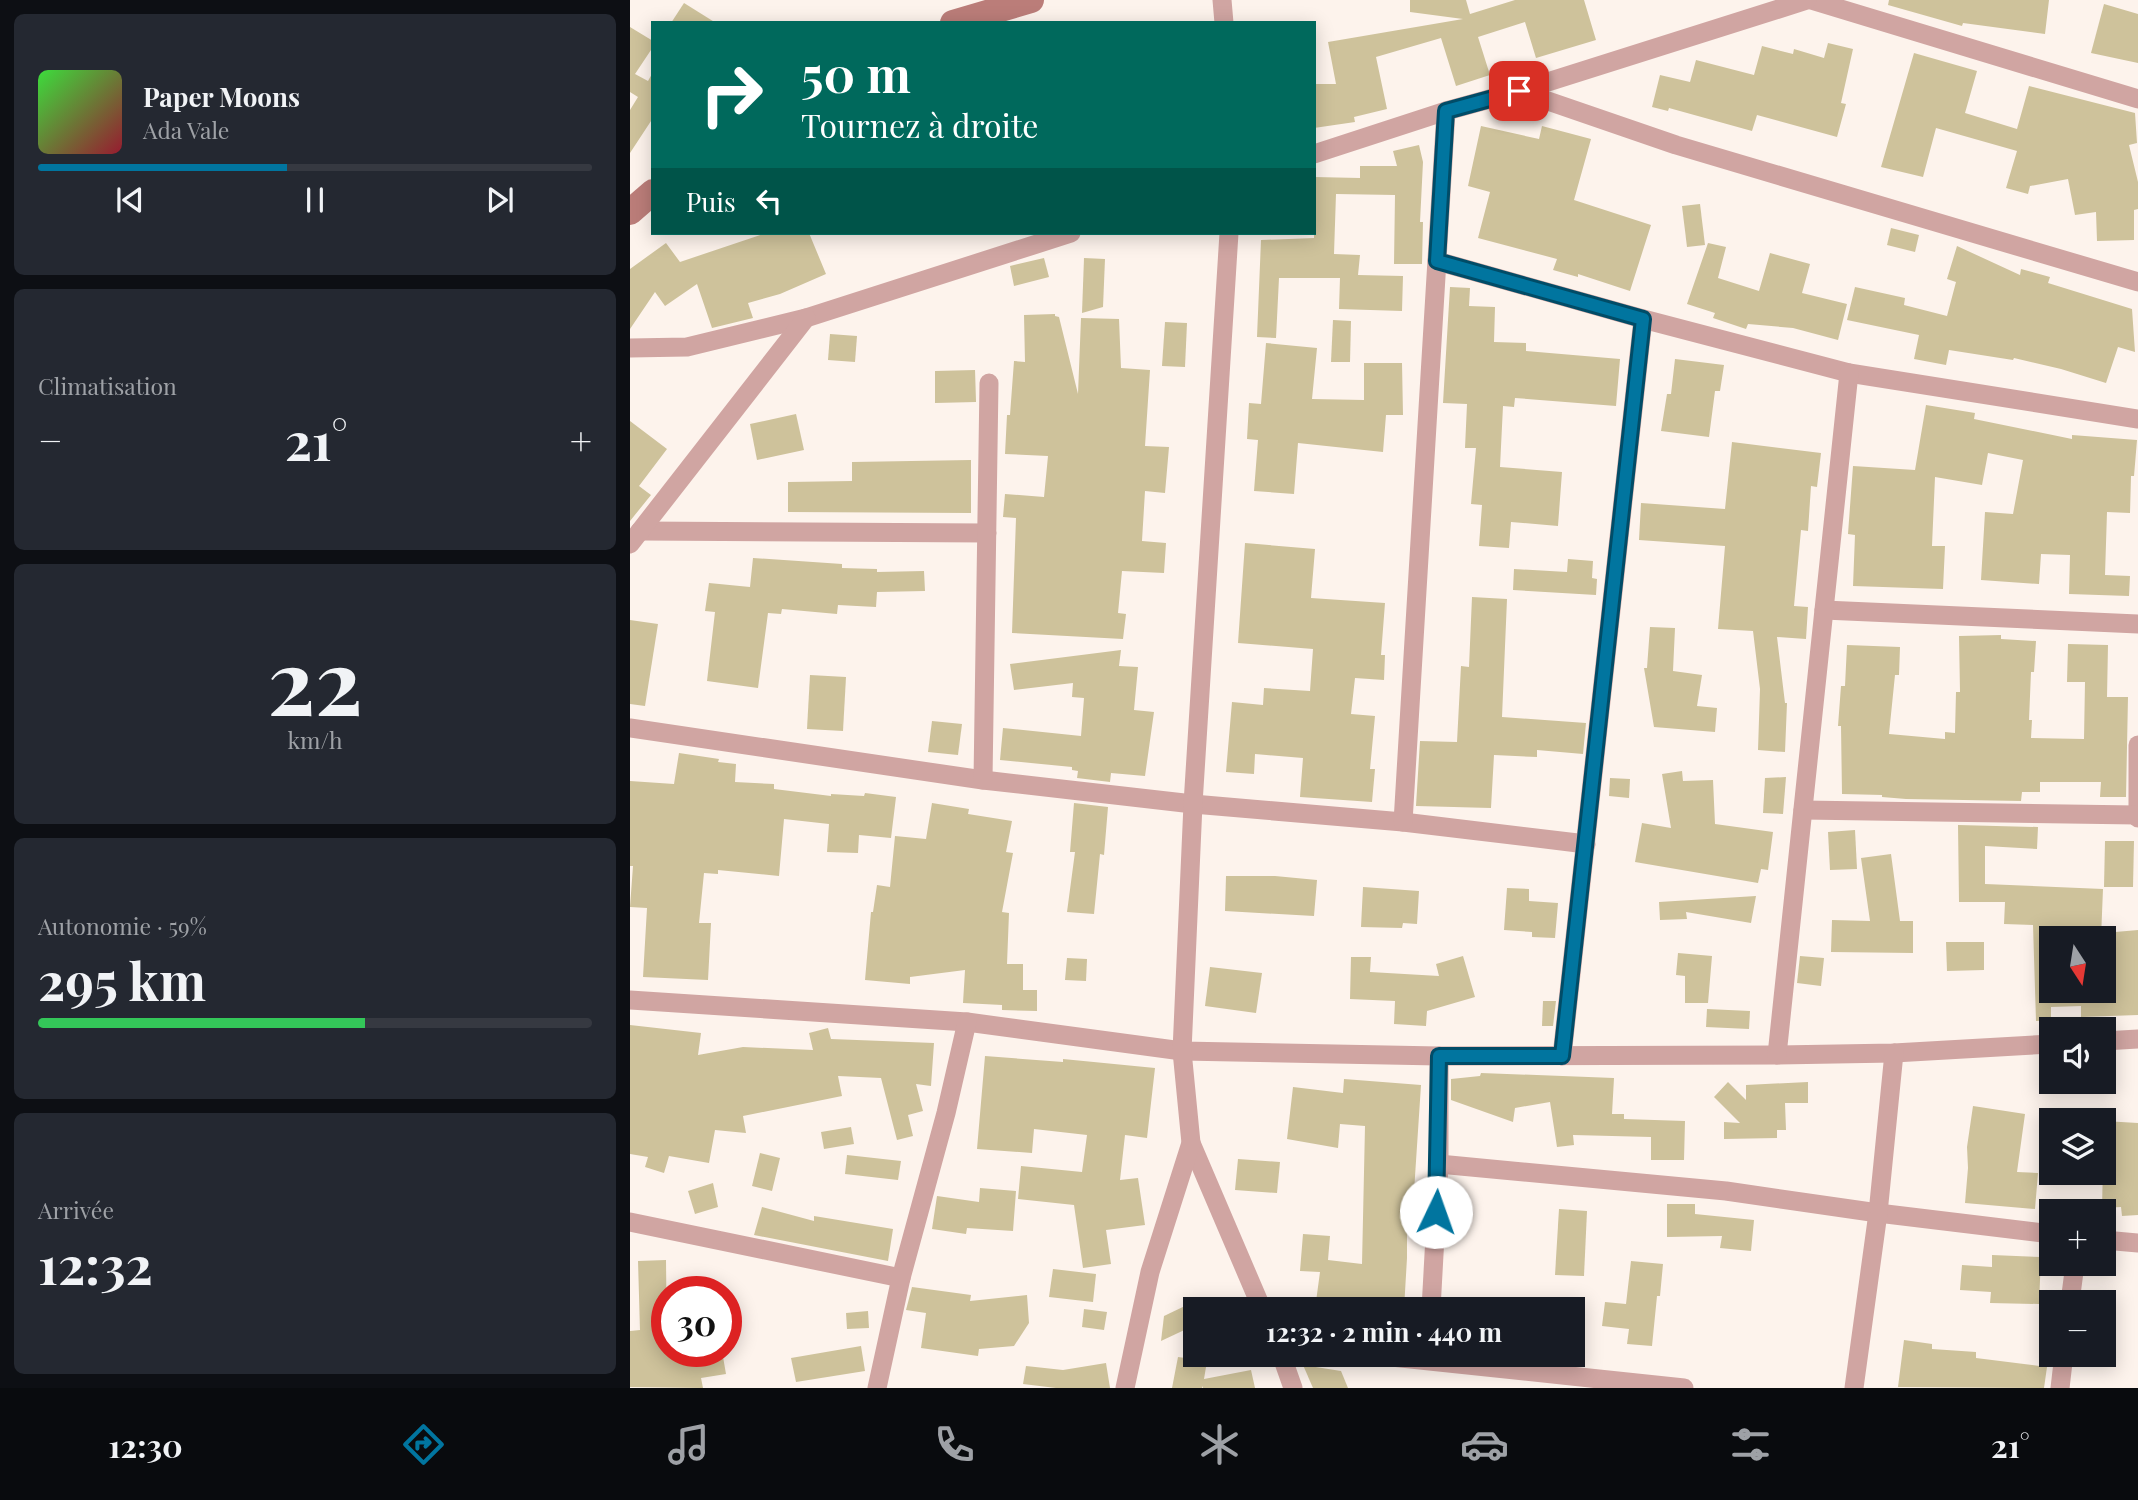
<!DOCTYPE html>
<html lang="fr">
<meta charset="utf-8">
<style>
:root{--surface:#171b24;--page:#242831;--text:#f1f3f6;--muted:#9ea1a6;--line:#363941;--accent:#01759f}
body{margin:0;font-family:"Playfair Display",serif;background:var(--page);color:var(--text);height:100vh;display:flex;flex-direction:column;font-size:26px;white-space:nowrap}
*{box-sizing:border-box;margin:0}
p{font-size:23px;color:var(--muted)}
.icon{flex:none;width:38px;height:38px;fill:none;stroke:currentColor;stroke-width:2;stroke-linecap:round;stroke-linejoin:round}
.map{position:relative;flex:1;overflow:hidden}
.drawer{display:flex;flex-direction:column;gap:14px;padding:14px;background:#0d0f14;width:630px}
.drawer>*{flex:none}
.banner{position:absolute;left:21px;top:21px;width:665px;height:214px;border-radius:0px;box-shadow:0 4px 18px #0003;background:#00695c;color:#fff;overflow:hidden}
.needle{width:46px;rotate:168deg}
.fabs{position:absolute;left:1409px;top:926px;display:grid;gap:14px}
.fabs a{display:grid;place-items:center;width:77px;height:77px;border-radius:0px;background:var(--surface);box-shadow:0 4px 18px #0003;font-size:35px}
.speed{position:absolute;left:21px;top:1276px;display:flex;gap:14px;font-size:35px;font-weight:700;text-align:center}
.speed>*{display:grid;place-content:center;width:91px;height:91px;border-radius:50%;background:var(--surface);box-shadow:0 4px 18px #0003;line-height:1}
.speed .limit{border:10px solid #d22;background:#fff;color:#111}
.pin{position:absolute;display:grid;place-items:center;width:60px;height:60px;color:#fff;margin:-30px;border-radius:14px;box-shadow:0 4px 10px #0006}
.me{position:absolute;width:77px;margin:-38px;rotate:3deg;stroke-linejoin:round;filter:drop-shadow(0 0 5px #0008)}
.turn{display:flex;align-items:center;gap:24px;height:147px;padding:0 35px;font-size:32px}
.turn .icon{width:91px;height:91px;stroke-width:2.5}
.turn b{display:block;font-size:49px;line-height:60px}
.then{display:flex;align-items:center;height:66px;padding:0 35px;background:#0003;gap:14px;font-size:26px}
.big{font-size:52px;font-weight:700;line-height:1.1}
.drawer .widget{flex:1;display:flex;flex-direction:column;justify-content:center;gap:10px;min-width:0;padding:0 24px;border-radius:10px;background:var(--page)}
.drawer .dial{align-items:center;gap:0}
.dial b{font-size:91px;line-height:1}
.song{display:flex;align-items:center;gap:21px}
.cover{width:84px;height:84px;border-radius:10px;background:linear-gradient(135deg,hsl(120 70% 55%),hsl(350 70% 35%))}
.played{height:7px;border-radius:4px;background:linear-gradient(90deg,var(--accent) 45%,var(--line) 45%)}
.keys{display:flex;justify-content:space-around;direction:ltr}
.heat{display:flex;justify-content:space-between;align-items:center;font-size:38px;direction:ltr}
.charge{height:10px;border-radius:5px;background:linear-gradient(90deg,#34c759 59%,var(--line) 0)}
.trip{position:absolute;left:553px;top:1297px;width:402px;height:70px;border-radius:0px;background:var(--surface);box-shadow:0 4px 18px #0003;font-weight:700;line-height:70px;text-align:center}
.tabs{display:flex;height:112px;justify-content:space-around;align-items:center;background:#090b0e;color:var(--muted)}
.tabs .icon{width:49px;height:49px}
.tabs .current{color:var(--accent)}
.tabs b{font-size:32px;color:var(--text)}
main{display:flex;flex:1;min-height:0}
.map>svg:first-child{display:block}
.building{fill:#cec29b}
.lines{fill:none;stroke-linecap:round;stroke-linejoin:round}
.street{stroke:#d0a5a2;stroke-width:19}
.secondary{stroke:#bb7d79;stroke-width:26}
.route-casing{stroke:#014c67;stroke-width:18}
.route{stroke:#01759f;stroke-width:12}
</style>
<main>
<section class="drawer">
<div class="widget">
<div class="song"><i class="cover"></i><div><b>Paper Moons</b><p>Ada Vale</p></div></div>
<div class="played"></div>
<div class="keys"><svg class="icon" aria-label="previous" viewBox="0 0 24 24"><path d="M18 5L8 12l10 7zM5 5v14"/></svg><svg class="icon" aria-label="pause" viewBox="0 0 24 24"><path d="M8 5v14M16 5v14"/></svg><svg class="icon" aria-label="next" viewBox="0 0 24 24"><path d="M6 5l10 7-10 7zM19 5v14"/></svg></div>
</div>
<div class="widget"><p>Climatisation</p>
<div class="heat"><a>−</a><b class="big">21°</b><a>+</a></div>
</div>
<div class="widget dial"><b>22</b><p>km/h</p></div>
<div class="widget"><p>Autonomie · 59%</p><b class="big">295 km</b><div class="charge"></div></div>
<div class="widget"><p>Arrivée</p><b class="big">12:32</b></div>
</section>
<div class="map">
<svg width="1508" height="1388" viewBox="0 0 1508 1388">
<rect width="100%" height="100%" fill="#fdf3ec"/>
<g class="building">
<path d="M780,0H836L840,14L885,0H954L966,40L906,58L895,22L848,37L860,75L826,86L811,38L746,57L757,109L724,117L725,122L684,128V84H706L698,42L833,19L780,12Z"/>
<path d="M1259,0H1419L1415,34L1333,23L1332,26L1258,5Z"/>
<path d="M54,3L86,23H41Z"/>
<path d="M1474,4L1508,14V63L1461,53Z"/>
<path d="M0,27L23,41V47L5,74L18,81L23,72V118L0,153V110L8,97L0,92Z"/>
<path d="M1198,43L1223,49L1211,103L1216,104L1207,137L1127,115L1122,131L1039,108L1038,111L1022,107L1030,75L1060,82L1066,60L1124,75L1132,46L1163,54L1164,49L1194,58Z"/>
<path d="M1284,53L1347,71L1335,113L1387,129L1399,86L1505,113L1507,143L1499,145L1508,182V209L1504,210V240L1467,241L1466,212L1445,215L1438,179L1400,186L1398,194L1376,188L1387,151L1306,128L1293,177L1251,167Z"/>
<path d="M851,126L909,139L912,126L961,139L944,200L1021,225L1000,291L948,274V277L923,270L927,259L848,238L860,192L838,186Z"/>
<path d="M789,145L793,162L790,222H793L792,264H764L765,195L706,194L704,254L730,255L728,275L773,276L772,311L709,309L710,278H649L646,338L627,337L631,240L684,238V177L730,178V166H767L763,151Z"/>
<path d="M1070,204L1075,245L1057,247L1052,206Z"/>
<path d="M1261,228L1289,235L1285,252L1257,245Z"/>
<path d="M136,233H179L196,274L150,294L118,303L123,318L82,328L67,284L35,306L25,292L0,329V269L36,243L50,262Z"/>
<path d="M1078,243L1096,247L1088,278L1129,291L1140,253L1180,264L1172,293L1217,304L1208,340L1163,328L1118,324L1116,329L1083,318L1085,313L1057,304Z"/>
<path d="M1327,246L1390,275L1391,269L1420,277L1418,283L1502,309L1505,352L1488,347L1476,383L1431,369L1384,358L1383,360L1319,350L1316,365L1284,359L1289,335L1217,320L1225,287L1275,298L1274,305L1317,316L1326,282L1317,279Z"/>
<path d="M414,258L419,277L384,286L380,266Z"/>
<path d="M454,258L475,259L473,307L452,313Z"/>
<path d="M820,287L840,288L839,306L865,307L864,342L896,343V351L990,359L986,406L885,398L884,407L873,406L870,467L932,472L928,526L881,522L879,548L849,546L852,505L841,504L846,448H835L837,404L813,403Z"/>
<path d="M425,314V316L429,317L448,394L451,318L489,319L491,368L520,370L515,446L539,447L535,493L515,491L512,541L536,543L534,573L492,571L488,613L496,614L493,639L382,633L386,518L373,517L375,494L414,497L418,456L375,454L377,415H380L384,361L395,362L394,315Z"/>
<path d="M703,320L721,321L720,362H701Z"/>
<path d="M535,322L557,323L555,367L532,366Z"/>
<path d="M200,334L227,336L225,362L198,360Z"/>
<path d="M636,343L687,348L682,399L734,400V363H772L773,415H756L753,452L668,443L664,494L624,491L628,440L617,439L619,403L631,404Z"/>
<path d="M1045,359L1094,365L1090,391H1085L1079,437L1031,431L1037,394H1041Z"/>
<path d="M345,370L346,402L305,403V371Z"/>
<path d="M1296,405L1345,413L1344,419L1442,439V435L1507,440L1504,476H1501L1500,513L1477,512L1475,575L1500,576L1499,596L1439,594L1440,555L1411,554L1409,584L1351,580L1355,512L1383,514L1393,460L1358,453L1352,485L1305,477L1302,546H1315L1313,589L1223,586L1225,535L1218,534L1223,466L1285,470Z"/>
<path d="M166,414L174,450L127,460L120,424Z"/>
<path d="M0,421L37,449L9,486L21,495L0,521Z"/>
<path d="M1102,442L1191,453L1187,487L1181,486L1178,531L1171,530L1164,606L1178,607L1176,639L1147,637L1155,703H1157L1155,752L1128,750L1130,689L1123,631L1088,629L1095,546L1009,540L1011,503L1095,509Z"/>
<path d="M341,460V513L158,512V482L222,481V462Z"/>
<path d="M615,543L685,549L681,598L755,603L751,655H755L754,680L725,678L721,714L745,716L740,769H745L742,802L670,797L673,758L625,754L624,774L596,772L602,702L633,705L634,688L680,691L683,649L608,643Z"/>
<path d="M123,558L212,564V568L247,569V572L294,571L295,591L247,592L246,607L208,605L207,614L152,609L151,614L138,613L128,688L77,681L85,612L75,611L79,583L120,587Z"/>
<path d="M938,559L963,561L962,578L967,579L966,595L883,590L884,569L937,572Z"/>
<path d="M842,597L877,599L872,717L956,723L953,754L907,750V757L864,755L861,808L786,806L790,741L827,742L831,666L839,667Z"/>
<path d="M0,620L28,624L15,706L0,704Z"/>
<path d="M1020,627L1045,628L1043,671L1072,675L1067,706L1087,708L1085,732L1024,727L1014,668H1017Z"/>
<path d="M1371,635V639L1406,641L1404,672H1401L1399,720H1402L1401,738L1454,739L1455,682H1437L1438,644L1478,645L1477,697H1498L1496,797H1470L1471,782H1410V792H1392L1391,801L1276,799L1252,797V795L1212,794L1211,726H1208L1211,686H1215L1217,645L1270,647L1269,675H1265L1259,734L1315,739V732L1325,733L1326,692H1330L1329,636Z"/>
<path d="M491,650L489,666L508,667L504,710L524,712L515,776L481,773L480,782L447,778L448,771L442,770V767L370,760L373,728L451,736L454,698L442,697L443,683L384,690L380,664Z"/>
<path d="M180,675L216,677L213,731L177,729Z"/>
<path d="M302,721L332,724L328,755L298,752Z"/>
<path d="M49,753L89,759L88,762L106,764L105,782L144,784V789L201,796V794L234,796L235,793L266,797L261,838L229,835L228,853L197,852L199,824L154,819L149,876L88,870V874L74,873L69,923H81L78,980L13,977L17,908L0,907L3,866H0V781L44,784Z"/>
<path d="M1052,771L1053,781L1083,780L1085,824L1143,832L1138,870L1131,869L1128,883L1005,862L1012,823L1041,828L1032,774Z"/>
<path d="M1156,777L1153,814L1133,813L1135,778Z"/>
<path d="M980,778L1000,779L999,798L979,796Z"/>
<path d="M302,803L339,809L338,814L382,821L376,852L383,853L372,912L379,913L377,964H393V990H407V1011L372,1010V1005L333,1003L335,970L280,977V984L235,980L241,912H243L247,885L260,887L265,836L296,839Z"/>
<path d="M444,803L478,807L474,855L470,854L464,914L437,912L445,852H440Z"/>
<path d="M1328,825L1408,827L1407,849L1355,846V884L1473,889L1471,938H1421V990H1474V933L1508,930V1015L1451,1017V1006L1421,1007V1020L1406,1021L1403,925L1374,924L1375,902H1329Z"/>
<path d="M1225,830L1227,869L1200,870L1198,832Z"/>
<path d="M1475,841H1504L1503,887H1474Z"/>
<path d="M1261,854L1270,921H1283V953L1201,952L1202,920L1240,921L1231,858Z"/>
<path d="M596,876H645L687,880L684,916L595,911Z"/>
<path d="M733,887L789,891L787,924L773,923L772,928L731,927Z"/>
<path d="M877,888L899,889V901L928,903L925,938L902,937V932L874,930Z"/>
<path d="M1126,896L1121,923L1056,912L1057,919L1030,920L1029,902Z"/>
<path d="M1316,942H1354V970L1317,971Z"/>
<path d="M1048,953L1082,956L1078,1003H1055V976L1046,975Z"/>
<path d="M833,956L845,997L797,1011L796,1026L764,1024L765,1001L720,999L721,957H741L740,972L809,976L806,964Z"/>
<path d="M1170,956L1194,958L1191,986L1167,983Z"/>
<path d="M437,958L457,959L456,981L435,980Z"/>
<path d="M580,967L632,973L626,1013L575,1006Z"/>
<path d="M913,1001H926L923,1026H912Z"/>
<path d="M1077,1009L1120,1011L1119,1029L1076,1027Z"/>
<path d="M0,1025L71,1033L68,1055L113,1047L183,1050L179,1033L198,1028L201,1039L304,1043L301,1086L286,1084L293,1111L278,1115L283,1136L267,1140L251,1078L208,1076L212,1096L113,1116L116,1133L85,1130L79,1163L39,1156L34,1173L15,1167L18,1157L0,1154Z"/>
<path d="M355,1056L433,1062V1059L525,1068L517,1138L495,1135L490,1180L508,1178L515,1225L476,1230L481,1264L453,1268L444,1205L388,1199L391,1166L452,1172L457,1135L404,1129L402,1153L347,1149Z"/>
<path d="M851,1073L984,1078L982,1114H994V1119L1055,1121L1054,1160H1021V1137L943,1135L944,1145L927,1147L920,1102L885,1108L883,1122L821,1100V1079L850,1076Z"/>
<path d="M714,1079L791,1085L782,1222H777V1258L774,1309H685L690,1272L670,1271L673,1234L700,1236L698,1260L732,1264L735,1126L710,1124L708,1148L657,1139L663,1087L713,1093Z"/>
<path d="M1098,1082L1116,1100V1085L1178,1082V1103H1155L1156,1130H1147V1138L1094,1139V1122L1110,1123L1084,1097Z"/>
<path d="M1343,1106L1395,1114L1387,1172L1408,1173L1405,1209L1335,1203L1338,1168L1337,1147Z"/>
<path d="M1474,1121L1508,1123V1215L1492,1216L1491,1207L1472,1208Z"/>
<path d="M221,1127L224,1144L194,1149L191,1132Z"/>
<path d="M130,1153L150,1158L142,1191L122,1186Z"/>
<path d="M217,1155L271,1161L268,1180L215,1174Z"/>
<path d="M608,1159L650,1162L647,1193L605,1190Z"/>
<path d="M83,1183L88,1207L65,1214L58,1191Z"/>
<path d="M350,1188L386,1191L383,1231L337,1228L336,1234L302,1229L307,1196L349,1202Z"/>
<path d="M1037,1204H1065V1214L1124,1220L1121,1251L1090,1248L1092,1236L1037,1237Z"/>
<path d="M132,1207L184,1221V1216L263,1229L258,1261L124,1235Z"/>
<path d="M929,1209L957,1211L954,1276L925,1275Z"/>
<path d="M1362,1255L1411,1257L1409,1304L1360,1303L1361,1292L1330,1290L1332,1265L1362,1267Z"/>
<path d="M36,1260L37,1351H92L96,1374L71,1378L73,1388L0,1387V1331L10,1330L8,1261Z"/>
<path d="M1001,1261L1033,1264L1030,1296H1027L1022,1346L997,1344L999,1329L972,1326L975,1302L996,1304Z"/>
<path d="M423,1269L466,1274L463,1302L419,1297Z"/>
<path d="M282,1287L341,1295L340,1301L397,1295L399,1323L384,1346L349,1349L348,1356L291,1348L296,1313L276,1310Z"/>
<path d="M557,1305L565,1325L531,1341L534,1316Z"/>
<path d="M454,1309L477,1312L474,1330L452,1327Z"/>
<path d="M238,1311L239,1328L217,1329L216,1313Z"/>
<path d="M1274,1340L1302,1344V1349L1346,1352V1358L1417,1367L1414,1388L1268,1387Z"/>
<path d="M231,1346L235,1371L166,1382L161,1358Z"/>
<path d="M548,1357L577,1361L574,1379L621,1370L625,1388H573L572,1386V1388H542Z"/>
<path d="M476,1363L480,1388H426L393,1384L396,1366L433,1370Z"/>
<path d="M673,1365L711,1371L718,1388H683Z"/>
</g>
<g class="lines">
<g class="street">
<path d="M592,0L594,23"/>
<path d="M1181,0L1508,99"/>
<path d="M889,91L1046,145L1508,282"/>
<path d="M684,154L816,111L889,91L1177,0"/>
<path d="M807,261L1013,319L1219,373L1508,419"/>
<path d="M0,348L57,347L176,318L441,233"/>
<path d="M10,531L357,533"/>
<path d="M0,544L176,318"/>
<path d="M1194,610L1508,624"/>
<path d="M0,728L353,780L563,804L773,822L956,844"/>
<path d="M1508,745V818"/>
<path d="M353,780L359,383"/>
<path d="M1173,810L1507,815"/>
<path d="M773,822L816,111"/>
<path d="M0,1000L337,1022L552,1051L809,1056L1147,1055L1264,1053L1421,1044"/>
<path d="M1474,1041L1508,1039"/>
<path d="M1147,1055L1219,373"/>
<path d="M932,1056L1013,319"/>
<path d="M561,1143L632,1309"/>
<path d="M809,1164L1096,1191L1248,1213L1421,1234"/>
<path d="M0,1222L271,1278"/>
<path d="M1474,1240L1508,1243"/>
<path d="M1440,1302L1445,1264"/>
<path d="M801,1309L809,1164V1056"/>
<path d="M651,1354L663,1388"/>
<path d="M733,1354L1054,1388"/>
<path d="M247,1388L271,1278L316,1113L337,1022"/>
<path d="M495,1388L520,1272L561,1143L552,1051L563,804L599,233"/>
<path d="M1224,1388L1248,1213L1264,1053"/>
<path d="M1430,1388L1434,1354"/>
</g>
<g class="secondary">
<path d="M323,23L401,0"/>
<path d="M0,212L23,192"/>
</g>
</g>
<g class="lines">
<g class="route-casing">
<path id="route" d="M806,1212L809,1056H932L1013,319L807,261L816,111L889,91"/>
</g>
<use href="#route" class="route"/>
</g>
</svg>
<div class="fabs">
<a><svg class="needle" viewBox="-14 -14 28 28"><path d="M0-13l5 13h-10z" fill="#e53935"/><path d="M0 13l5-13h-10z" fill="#9ea1a6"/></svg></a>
<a><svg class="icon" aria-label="sound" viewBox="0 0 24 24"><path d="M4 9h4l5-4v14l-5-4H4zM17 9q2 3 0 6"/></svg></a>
<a><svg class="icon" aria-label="layers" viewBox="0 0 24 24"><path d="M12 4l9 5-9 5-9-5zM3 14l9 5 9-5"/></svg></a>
<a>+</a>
<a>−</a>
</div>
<div class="speed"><div class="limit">30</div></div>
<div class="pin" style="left:889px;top:91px;background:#d93025"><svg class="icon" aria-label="arrive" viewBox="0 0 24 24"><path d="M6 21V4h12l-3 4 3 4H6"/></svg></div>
<svg class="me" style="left:806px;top:1212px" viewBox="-20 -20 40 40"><circle r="19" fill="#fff"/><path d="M0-13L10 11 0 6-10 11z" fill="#01759f"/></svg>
<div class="trip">12:32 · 2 min · 440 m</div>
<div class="banner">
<div class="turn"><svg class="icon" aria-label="right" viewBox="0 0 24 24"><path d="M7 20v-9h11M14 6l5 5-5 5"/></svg><div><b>50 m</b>Tournez à droite</div></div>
<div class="then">Puis<svg class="icon" aria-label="left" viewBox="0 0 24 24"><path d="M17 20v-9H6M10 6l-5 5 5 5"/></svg></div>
</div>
</div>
</main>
<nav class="tabs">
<b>12:30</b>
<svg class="icon current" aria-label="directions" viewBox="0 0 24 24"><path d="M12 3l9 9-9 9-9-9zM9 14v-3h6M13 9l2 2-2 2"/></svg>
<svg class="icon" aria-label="music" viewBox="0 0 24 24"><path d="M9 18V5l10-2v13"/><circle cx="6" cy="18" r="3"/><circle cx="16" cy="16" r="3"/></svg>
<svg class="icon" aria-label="phone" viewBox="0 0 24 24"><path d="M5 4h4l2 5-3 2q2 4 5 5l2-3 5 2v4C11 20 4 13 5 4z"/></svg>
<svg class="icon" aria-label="climate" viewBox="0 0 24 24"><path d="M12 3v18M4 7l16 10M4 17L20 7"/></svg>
<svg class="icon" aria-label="car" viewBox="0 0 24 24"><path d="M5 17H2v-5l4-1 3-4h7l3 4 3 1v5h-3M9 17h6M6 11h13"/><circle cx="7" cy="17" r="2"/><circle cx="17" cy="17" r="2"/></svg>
<svg class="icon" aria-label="filters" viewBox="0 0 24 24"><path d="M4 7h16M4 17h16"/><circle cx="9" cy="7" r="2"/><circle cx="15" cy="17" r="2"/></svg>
<b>21°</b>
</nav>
